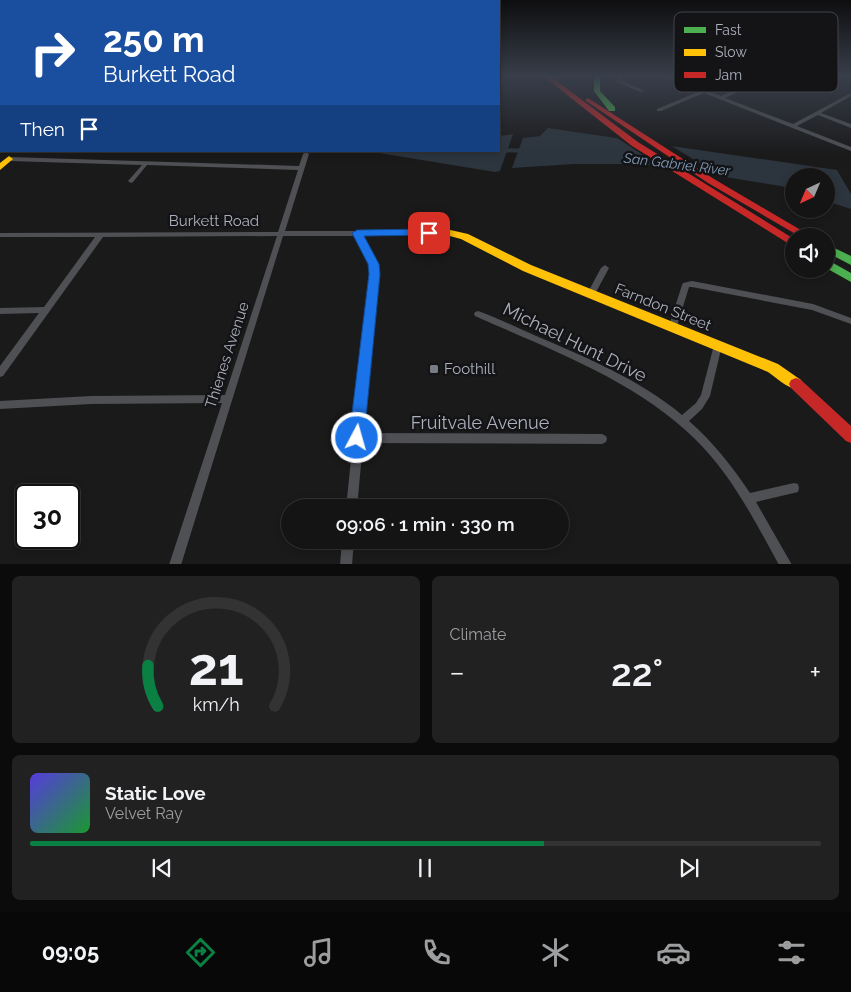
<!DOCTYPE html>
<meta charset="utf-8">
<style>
:root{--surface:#141414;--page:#212122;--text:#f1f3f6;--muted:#9d9ea0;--line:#333334;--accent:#0b8043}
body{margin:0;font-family:Raleway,sans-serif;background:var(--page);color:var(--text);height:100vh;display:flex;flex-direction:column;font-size:19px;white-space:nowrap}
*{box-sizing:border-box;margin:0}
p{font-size:16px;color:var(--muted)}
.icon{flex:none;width:28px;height:28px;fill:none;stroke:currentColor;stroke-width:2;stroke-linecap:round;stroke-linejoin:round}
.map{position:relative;height:564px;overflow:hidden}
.details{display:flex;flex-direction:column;gap:12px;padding:12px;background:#0b0b0b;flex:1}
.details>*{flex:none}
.top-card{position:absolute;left:0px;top:0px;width:500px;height:152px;box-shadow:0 2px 8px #0003,0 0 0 1px var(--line);background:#1a4fa0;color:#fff;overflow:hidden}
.needle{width:32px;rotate:224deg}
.buttons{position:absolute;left:785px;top:168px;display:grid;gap:10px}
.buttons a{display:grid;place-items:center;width:50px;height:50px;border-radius:50%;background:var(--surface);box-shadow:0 2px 8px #0003,0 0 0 1px var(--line);font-size:25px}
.speed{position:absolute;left:15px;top:484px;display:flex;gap:10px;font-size:25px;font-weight:700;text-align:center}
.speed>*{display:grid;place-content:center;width:65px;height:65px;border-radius:50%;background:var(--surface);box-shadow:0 2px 8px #0003,0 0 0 1px var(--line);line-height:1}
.speed .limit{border:2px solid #111;border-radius:8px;background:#fff;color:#111}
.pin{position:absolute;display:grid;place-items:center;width:42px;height:42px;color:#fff;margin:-21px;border-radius:10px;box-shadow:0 2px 8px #0006}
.me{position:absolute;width:55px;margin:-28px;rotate:6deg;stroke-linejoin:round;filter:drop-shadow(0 0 4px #0008)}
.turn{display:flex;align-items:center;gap:18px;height:105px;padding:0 20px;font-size:22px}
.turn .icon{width:65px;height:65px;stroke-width:2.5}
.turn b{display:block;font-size:35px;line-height:42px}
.then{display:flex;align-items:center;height:48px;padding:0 20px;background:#0003;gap:10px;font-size:19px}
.big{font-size:38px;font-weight:600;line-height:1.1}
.details .widget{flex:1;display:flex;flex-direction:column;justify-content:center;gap:8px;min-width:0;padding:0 18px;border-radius:8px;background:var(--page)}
.details .dial{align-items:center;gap:0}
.dial svg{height:130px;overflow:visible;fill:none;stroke:var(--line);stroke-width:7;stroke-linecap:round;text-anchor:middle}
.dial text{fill:var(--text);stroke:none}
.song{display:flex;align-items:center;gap:15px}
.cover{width:60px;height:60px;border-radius:8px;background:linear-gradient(135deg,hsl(250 70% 55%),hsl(130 70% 35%))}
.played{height:5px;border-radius:2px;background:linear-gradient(90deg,var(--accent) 65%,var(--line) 65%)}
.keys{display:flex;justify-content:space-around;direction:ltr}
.heat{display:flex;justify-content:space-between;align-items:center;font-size:28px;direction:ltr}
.details .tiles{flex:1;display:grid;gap:12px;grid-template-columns:1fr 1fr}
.widget:last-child{grid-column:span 2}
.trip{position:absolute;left:281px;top:499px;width:288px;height:50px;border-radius:25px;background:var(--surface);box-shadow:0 2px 8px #0003,0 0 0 1px var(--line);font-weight:600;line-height:50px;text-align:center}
.tab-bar{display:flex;height:80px;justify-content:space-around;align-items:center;background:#080808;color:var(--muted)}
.tab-bar .icon{width:35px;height:35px}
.tab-bar .active{color:var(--accent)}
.tab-bar b{font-size:22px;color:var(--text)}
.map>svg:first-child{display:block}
.water{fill:#2c353e}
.pier{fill:#1a1a1b}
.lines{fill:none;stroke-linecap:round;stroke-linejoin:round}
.river{fill:#2c353e;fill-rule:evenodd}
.street{fill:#4e5054;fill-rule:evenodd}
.fast{fill:#4caf50;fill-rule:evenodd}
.slow{fill:#ffc107;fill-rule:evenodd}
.jam{fill:#c62828;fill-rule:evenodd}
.route{fill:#1a73e8;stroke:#114b97}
.poi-dot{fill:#787c84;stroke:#141417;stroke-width:2}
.labels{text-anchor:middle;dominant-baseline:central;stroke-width:5;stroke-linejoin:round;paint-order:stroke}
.far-water-label{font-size:14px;font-style:italic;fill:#819db9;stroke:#141417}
.street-label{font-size:15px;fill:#abb0bc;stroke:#141417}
.poi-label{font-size:15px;fill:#abb0bc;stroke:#141417;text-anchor:start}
.near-street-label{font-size:18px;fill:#abb0bc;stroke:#141417}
.key{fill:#141417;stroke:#414349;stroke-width:1}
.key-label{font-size:14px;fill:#abb0bc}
</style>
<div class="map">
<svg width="851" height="565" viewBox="0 0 851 565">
<rect width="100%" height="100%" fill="#1a1a1b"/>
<g class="water">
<path d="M548,128L837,170L851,194V209L826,201V176H794V190L781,186L643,164H573L512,168L523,138L540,136Z"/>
<path d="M513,134L500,171L495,172L367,151H499V136Z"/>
</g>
<path class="pier" d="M611,134L665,142L728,180L666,170Z"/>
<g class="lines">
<path class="river" d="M499,148L532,149L536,151L532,153L496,152L499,151Z"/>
<g class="street">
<path d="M619,76H623L621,80L645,91L641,92L616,82Z"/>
<path d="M663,76H669L721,96L766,76H772L725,98L793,124L851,93V96L821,113L851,124V128L818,115L797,126L851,147V151L704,93L661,111H657V109L700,91Z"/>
<path d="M306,152L309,154L285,231H429L432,233L429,235H362L378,264L379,274L364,433L602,434L606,436L607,439L606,442L602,444L363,443L357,508H346L353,440L352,438L354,435L371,274L370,264L355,236H283L181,565H169L222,403L91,404L0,409V401L91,396L225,395L277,236L103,237L3,376L0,377V366L39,313L0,314V308L44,307L95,237H0V233L278,232L298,170L147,165L133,182L131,183L128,181L142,165L9,161L6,159L9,157L299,166L303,154Z"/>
<path d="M605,265L609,268L595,294L594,296H588L587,294L601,268Z"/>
<path d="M692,281L813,304L851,318V324L812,310L692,287H689L677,326L676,328L673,329L670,328L669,326L682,285L683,283Z"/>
<path d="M478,311C497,318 516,327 534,335C583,356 641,380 682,415L696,403L701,395L714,345L715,343L718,342L721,343L722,345L710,396L702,409L689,421C713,442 732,466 750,493L794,483L798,484L799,488L798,492L756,502L792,565H779C755,521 731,474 695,439C635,380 551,350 475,316L474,314L475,312Z"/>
<path d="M342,540H354L352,565H340Z"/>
</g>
<g class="fast">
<path d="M594,76H600V91L615,107V111H609L594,91Z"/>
<path d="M826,244L851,256V265L826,252Z"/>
<path d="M826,259L851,273V282L826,268Z"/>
</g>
<g class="slow">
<path d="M9,156L13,159L0,170V163Z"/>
<path d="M446,229L468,234L531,265L778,364L801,380L803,384L801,388C790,392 777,378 768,372L523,271L461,239L442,234L441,232L442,230Z"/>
</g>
<g class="jam">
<path d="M543,76H550L638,142L794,239V247L632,146Z"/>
<path d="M588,98L714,179L811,236H799L708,183L586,101L585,100Z"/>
<path d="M796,378L801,380L851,426V443L846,441L791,388L789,384L791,380Z"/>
</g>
</g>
<linearGradient id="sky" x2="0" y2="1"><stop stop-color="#0e0e0f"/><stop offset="0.49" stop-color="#383e4a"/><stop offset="1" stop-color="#383e4a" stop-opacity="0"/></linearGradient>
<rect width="851" height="155" fill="url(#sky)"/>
<path class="route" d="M429,229L432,230V235L364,236L379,264L380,274L364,438L362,443L357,446L352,443L349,438L369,274L368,264L352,233L357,230Z"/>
<rect class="poi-dot" x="429" y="364" width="10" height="10" rx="2.5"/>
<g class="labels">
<g class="far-water-label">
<text transform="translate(677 164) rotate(7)">San Gabriel River</text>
</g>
<g class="street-label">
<text x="214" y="221">Burkett Road</text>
<text transform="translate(663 307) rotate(22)">Farndon Street</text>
<text transform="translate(227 355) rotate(-72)">Thienes Avenue</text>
</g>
<g class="poi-label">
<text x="444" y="369">Foothill</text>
</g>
<g class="near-street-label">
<text transform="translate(575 342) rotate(26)">Michael Hunt Drive</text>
<text x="480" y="422">Fruitvale Avenue</text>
</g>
</g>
<rect x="674" y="12" width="164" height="80" rx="8" class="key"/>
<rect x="684" y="27" width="22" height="6" fill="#4caf50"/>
<rect x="684" y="49" width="22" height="7" fill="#ffc107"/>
<rect x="684" y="72" width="22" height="6" fill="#c62828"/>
<g class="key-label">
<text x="715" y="35">Fast</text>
<text x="715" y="57">Slow</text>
<text x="715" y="80">Jam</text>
</g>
</svg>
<div class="buttons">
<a><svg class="needle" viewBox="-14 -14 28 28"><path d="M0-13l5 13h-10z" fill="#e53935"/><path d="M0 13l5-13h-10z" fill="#9d9ea0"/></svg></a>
<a><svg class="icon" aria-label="sound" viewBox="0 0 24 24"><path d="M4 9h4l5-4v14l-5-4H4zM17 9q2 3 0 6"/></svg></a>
</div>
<div class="speed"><div class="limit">30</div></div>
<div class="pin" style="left:429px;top:233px;background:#d93025"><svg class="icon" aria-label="arrive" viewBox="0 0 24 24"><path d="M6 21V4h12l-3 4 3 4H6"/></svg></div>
<svg class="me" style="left:357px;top:438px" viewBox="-20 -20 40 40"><circle r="17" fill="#1a73e8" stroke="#fff" stroke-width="3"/><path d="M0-11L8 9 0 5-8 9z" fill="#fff"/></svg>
<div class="trip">09:06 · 1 min · 330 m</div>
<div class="top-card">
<div class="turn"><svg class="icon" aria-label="right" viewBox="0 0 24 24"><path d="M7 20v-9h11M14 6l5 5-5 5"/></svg><div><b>250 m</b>Burkett Road</div></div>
<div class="then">Then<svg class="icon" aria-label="arrive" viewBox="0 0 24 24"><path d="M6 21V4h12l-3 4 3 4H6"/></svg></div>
</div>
</div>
<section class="details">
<div class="tiles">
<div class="widget dial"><svg viewBox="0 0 100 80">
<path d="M14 69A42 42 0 1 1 86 69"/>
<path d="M14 69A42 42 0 0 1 8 44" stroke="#0b8043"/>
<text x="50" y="56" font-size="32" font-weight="700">21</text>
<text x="50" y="72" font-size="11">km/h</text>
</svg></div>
<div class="widget"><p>Climate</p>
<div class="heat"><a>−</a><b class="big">22°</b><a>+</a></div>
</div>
<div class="widget">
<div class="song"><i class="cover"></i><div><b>Static Love</b><p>Velvet Ray</p></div></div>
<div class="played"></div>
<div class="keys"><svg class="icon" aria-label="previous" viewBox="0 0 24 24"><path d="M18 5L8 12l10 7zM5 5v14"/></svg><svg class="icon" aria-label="pause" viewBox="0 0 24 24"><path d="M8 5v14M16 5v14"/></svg><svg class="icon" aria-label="next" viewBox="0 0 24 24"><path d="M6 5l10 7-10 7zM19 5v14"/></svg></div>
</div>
</div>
</section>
<nav class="tab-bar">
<b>09:05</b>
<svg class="icon active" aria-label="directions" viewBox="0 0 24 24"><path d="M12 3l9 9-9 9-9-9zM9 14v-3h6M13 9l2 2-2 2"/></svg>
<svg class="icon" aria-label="music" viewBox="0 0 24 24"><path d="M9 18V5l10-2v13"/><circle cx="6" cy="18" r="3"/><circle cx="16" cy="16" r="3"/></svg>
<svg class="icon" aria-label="phone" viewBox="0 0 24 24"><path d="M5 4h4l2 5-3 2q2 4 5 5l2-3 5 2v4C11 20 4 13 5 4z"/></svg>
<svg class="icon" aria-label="climate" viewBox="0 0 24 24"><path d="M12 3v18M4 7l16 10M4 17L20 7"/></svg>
<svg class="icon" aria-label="car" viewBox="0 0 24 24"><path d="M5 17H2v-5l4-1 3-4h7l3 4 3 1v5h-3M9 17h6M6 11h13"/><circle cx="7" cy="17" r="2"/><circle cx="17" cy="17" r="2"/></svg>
<svg class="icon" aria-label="filters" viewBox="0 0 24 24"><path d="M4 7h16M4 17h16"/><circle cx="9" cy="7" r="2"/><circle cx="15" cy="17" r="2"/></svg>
</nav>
